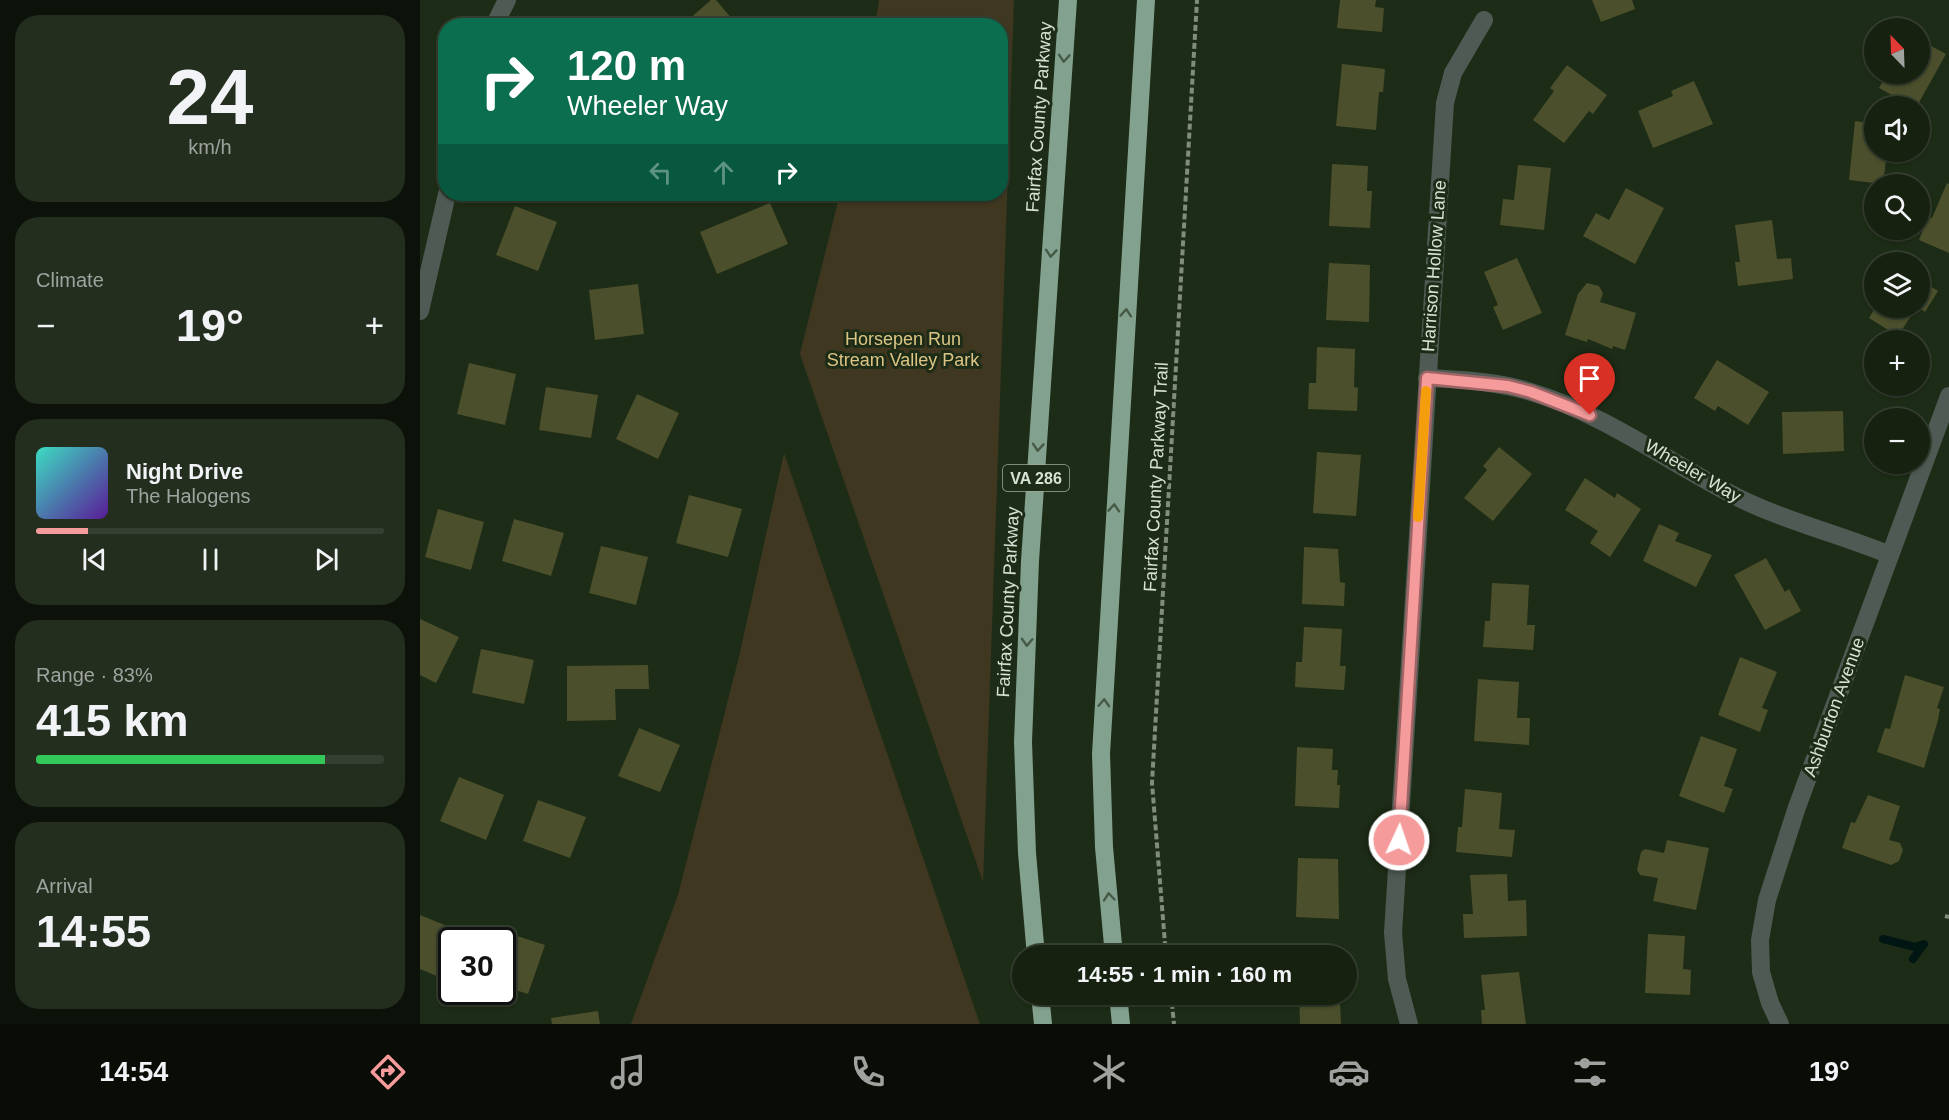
<!DOCTYPE html>
<meta charset="utf-8">
<style>
:root{--surface:#162110;--page:#232e1e;--text:#f1f3f6;--muted:#9ea39f;--line:#353e30;--accent:#f59b9c}
body{margin:0;font-family:Helvetica,sans-serif;background:var(--page);color:var(--text);height:100vh;display:flex;flex-direction:column;font-size:22px;white-space:nowrap}
*{box-sizing:border-box;margin:0}
p{font-size:20px;color:var(--muted)}
.icon{flex:none;width:33px;height:33px;fill:none;stroke:currentColor;stroke-width:2;stroke-linecap:round;stroke-linejoin:round}
.map{position:relative;flex:1;overflow:hidden}
.sheet{display:flex;flex-direction:column;gap:15px;padding:15px;background:#0c1209;width:420px}
.sheet>*{flex:none}
.top-card{position:absolute;left:18px;top:18px;width:570px;height:183px;border-radius:24px;box-shadow:0 2px 4px #0004,0 0 0 2px var(--line);background:#0b6e4f;color:#fff;overflow:hidden}
.needle{width:39px;rotate:337deg}
.fabs{position:absolute;left:1444px;top:18px;display:grid;gap:12px}
.fabs a{display:grid;place-items:center;width:66px;height:66px;border-radius:50%;background:var(--surface);box-shadow:0 2px 4px #0004,0 0 0 2px var(--line);font-size:30px}
.speed{position:absolute;left:18px;top:927px;display:flex;gap:12px;font-size:30px;font-weight:700;text-align:center}
.speed>*{display:grid;place-content:center;width:78px;height:78px;border-radius:50%;background:var(--surface);box-shadow:0 2px 4px #0004,0 0 0 2px var(--line);line-height:1}
.speed .limit{border:3px solid #111;border-radius:9px;background:#fff;color:#111}
.pin{position:absolute;display:grid;place-items:center;width:51px;height:51px;color:#fff;margin:-62px -26px;border-radius:50% 50% 50% 0;rotate:-45deg;box-shadow:0 0 6px #0007}
.pin .icon{rotate:45deg}
.me{position:absolute;width:66px;margin:-33px;rotate:3deg;stroke-linejoin:round;filter:drop-shadow(0 0 4px #0008)}
.turn{display:flex;align-items:center;gap:21px;height:126px;padding:0 30px;font-size:27px}
.turn .icon{width:78px;height:78px;stroke-width:2.5}
.turn b{display:block;font-size:42px;line-height:51px}
.lanes{display:flex;align-items:center;height:57px;padding:0 30px;background:#0003;justify-content:center;gap:30px;direction:ltr}
.lanes .off{opacity:.35}
.big{font-size:45px;font-weight:800;line-height:1.1}
.sheet .tile{flex:1;display:flex;flex-direction:column;justify-content:center;gap:9px;min-width:0;padding:0 21px;border-radius:24px;background:var(--page)}
.sheet .dial{align-items:center;gap:0}
.dial b{font-size:78px;line-height:1}
.song{display:flex;align-items:center;gap:18px}
.cover{width:72px;height:72px;border-radius:9px;background:linear-gradient(135deg,hsl(170 70% 55%),hsl(270 70% 35%))}
.played{height:6px;border-radius:3px;background:linear-gradient(90deg,var(--accent) 15%,var(--line) 15%)}
.keys{display:flex;justify-content:space-around;direction:ltr}
.heat{display:flex;justify-content:space-between;align-items:center;font-size:33px;direction:ltr}
.charge{height:9px;border-radius:4px;background:linear-gradient(90deg,#34c759 83%,var(--line) 0)}
.trip{position:absolute;left:592px;top:945px;width:345px;height:60px;border-radius:30px;background:var(--surface);box-shadow:0 2px 4px #0004,0 0 0 2px var(--line);font-weight:800;line-height:60px;text-align:center}
.tabs{display:flex;height:96px;justify-content:space-around;align-items:center;background:#090d06;color:var(--muted)}
.tabs .icon{width:42px;height:42px}
.tabs .active{color:var(--accent)}
.tabs b{font-size:27px;color:var(--text)}
main{display:flex;flex:1;min-height:0}
.map>svg:first-child{display:block}
.green{fill:#403721}
.lines{fill:none;stroke-linecap:round;stroke-linejoin:round}
.stream{stroke:#001612;stroke-width:8}
.building{fill:#4c4f2b}
.path{stroke:#808d7b;stroke-width:4;stroke-dasharray:6 3;stroke-linecap:butt}
.street{stroke:#4e5a53;stroke-width:18}
.highway{stroke:#83a18f;stroke-width:18}
.oneway{stroke:#465b46}
.route-casing{stroke:#9f6565;stroke-width:15}
.route{stroke:#f59b9c;stroke-width:10}
.slow{stroke:#f59e0b;stroke-width:10}
.labels{text-anchor:middle;dominant-baseline:central;stroke-width:6;stroke-linejoin:round;paint-order:stroke}
.shield{fill:#1d2c16;stroke:#a0ab9b;stroke-width:1.5}
.shield-label{font-size:16px;font-weight:bold;fill:#d8e2d4}
.street-label{font-size:18px;fill:#d8e2d4;stroke:#1d2c16}
.park-label{font-size:18px;fill:#dcc485;stroke:#1d2c16}
</style>
<main>
<section class="sheet">
<div class="tile dial"><b>24</b><p>km/h</p></div>
<div class="tile"><p>Climate</p>
<div class="heat"><a>−</a><b class="big">19°</b><a>+</a></div>
</div>
<div class="tile">
<div class="song"><i class="cover"></i><div><b>Night Drive</b><p>The Halogens</p></div></div>
<div class="played"></div>
<div class="keys"><svg class="icon" aria-label="previous" viewBox="0 0 24 24"><path d="M18 5L8 12l10 7zM5 5v14"/></svg><svg class="icon" aria-label="pause" viewBox="0 0 24 24"><path d="M8 5v14M16 5v14"/></svg><svg class="icon" aria-label="next" viewBox="0 0 24 24"><path d="M6 5l10 7-10 7zM19 5v14"/></svg></div>
</div>
<div class="tile"><p>Range · 83%</p><b class="big">415 km</b><div class="charge"></div></div>
<div class="tile"><p>Arrival</p><b class="big">14:55</b></div>
</section>
<div class="map">
<svg width="1529" height="1024" viewBox="0 0 1529 1024">
<rect width="100%" height="100%" fill="#1d2c16"/>
<g class="green">
<path d="M459,0H594L563,882L380,354L420,194H580V26L455,25Z"/>
<path d="M364,453L560,1024H211L258,895L319,657Z"/>
</g>
<g class="lines">
<g class="stream">
<path d="M1463,939L1495,947L1504,944"/>
<path d="M1493,959L1503,945"/>
</g>
</g>
<g class="building">
<path d="M291,0H296L318,26H271L267,21Z"/>
<path d="M920,0H956L955,7L964,8L962,32L917,28Z"/>
<path d="M1172,0H1212L1215,9L1181,22Z"/>
<path d="M1500,40L1526,54L1497,106H1492L1459,88L1467,74H1500Z"/>
<path d="M922,64L965,69L963,92H959L956,130L916,126Z"/>
<path d="M1147,65L1187,95L1173,114L1169,111L1144,143L1113,120L1134,91L1130,88Z"/>
<path d="M1274,81L1293,124L1233,148L1218,111L1253,96L1251,91Z"/>
<path d="M1435,121L1455,124V152H1467L1463,184L1429,180Z"/>
<path d="M912,164L948,166L947,191H952L950,228L909,226Z"/>
<path d="M1098,165L1131,168L1124,230L1080,225L1083,199L1094,200Z"/>
<path d="M1527,183L1529,184V253L1499,240L1508,217L1512,218Z"/>
<path d="M1206,188L1244,208L1215,264L1163,236L1176,213L1189,220Z"/>
<path d="M350,203L368,244L297,274L280,232Z"/>
<path d="M95,206L137,222L118,271L76,255Z"/>
<path d="M1352,220L1357,259L1371,258L1373,279L1318,286L1315,262H1320L1315,225Z"/>
<path d="M1097,258L1122,313L1083,330L1073,307L1078,305L1064,272Z"/>
<path d="M909,263L950,265L949,322L906,320Z"/>
<path d="M1500,280L1518,291L1505,312L1500,309Z"/>
<path d="M1167,283L1179,286L1183,293L1180,302L1216,313L1205,350L1193,346L1192,349L1168,339L1167,342L1145,335L1158,294Z"/>
<path d="M218,284L224,334L175,340L169,290Z"/>
<path d="M1455,308H1496L1478,336L1449,318Z"/>
<path d="M897,347L935,349L934,387L938,388L937,411L888,409L889,383H896Z"/>
<path d="M1297,360L1349,392L1328,425L1298,406L1295,411L1274,398Z"/>
<path d="M49,363L96,374L85,425L37,414Z"/>
<path d="M126,387L178,395L171,438L119,430Z"/>
<path d="M217,394L259,413L238,459L196,439Z"/>
<path d="M1423,411L1424,451L1363,454L1362,412Z"/>
<path d="M1079,447L1112,474L1073,521L1044,498L1067,470L1063,466Z"/>
<path d="M897,452L941,455L936,516L893,513Z"/>
<path d="M1165,478L1195,498L1197,493L1221,509L1190,557L1170,543L1178,531L1145,510Z"/>
<path d="M269,495L322,509L308,557L256,543Z"/>
<path d="M18,509L64,522L51,570L5,557Z"/>
<path d="M94,519L144,533L131,576L82,561Z"/>
<path d="M1239,524L1259,533L1255,541L1292,555L1276,587L1223,561Z"/>
<path d="M181,546L228,557L216,605L169,593Z"/>
<path d="M884,547L918,549L920,582L925,583L924,606L882,604Z"/>
<path d="M1346,558L1365,592L1369,589L1381,611L1345,630L1314,575Z"/>
<path d="M1072,583L1109,585L1107,625H1115L1113,650L1063,647L1065,621H1070Z"/>
<path d="M0,619L39,637L16,683L0,675Z"/>
<path d="M884,627L922,629L920,666H926L924,690L875,687L876,662H882Z"/>
<path d="M61,649L114,660L104,704L52,693Z"/>
<path d="M1320,657L1357,672L1342,708L1348,710L1340,732L1298,715Z"/>
<path d="M228,665L229,689H195L196,720L147,721V666Z"/>
<path d="M1485,675L1524,687L1517,708L1520,709L1518,720L1504,768L1457,752L1465,728L1470,729Z"/>
<path d="M1058,679L1099,682L1097,718H1110L1109,745L1054,741Z"/>
<path d="M219,728L260,745L240,792L198,776Z"/>
<path d="M1281,736L1317,749L1304,786L1313,789L1304,813L1259,796Z"/>
<path d="M877,747L913,749L912,770H918L917,785H920L919,808L875,806Z"/>
<path d="M39,777L84,795L66,840L20,821Z"/>
<path d="M1045,789L1082,793L1079,829L1095,830L1092,857L1036,852L1038,827H1042Z"/>
<path d="M1448,795L1480,806L1469,840L1480,843L1483,850L1479,861L1471,865L1422,848L1431,822L1435,823Z"/>
<path d="M118,800L166,817L150,858L103,841Z"/>
<path d="M1247,840L1289,848L1276,910L1233,901L1238,878L1220,875L1217,870L1221,852L1225,849L1244,853Z"/>
<path d="M878,858L918,859L919,919L876,917Z"/>
<path d="M1087,874L1088,901L1106,900L1107,936L1044,938L1043,914H1053L1050,875Z"/>
<path d="M0,915L42,932L39,940H32V960L24,979L0,969Z"/>
<path d="M79,930L125,945L108,994L82,986V940H75Z"/>
<path d="M1228,934L1265,936L1263,969L1271,970L1270,995L1225,993Z"/>
<path d="M1099,972L1106,1024H1062L1061,1010H1065L1061,975Z"/>
<path d="M879,994H913L914,1002L920,1001L921,1024H880Z"/>
<path d="M178,1011L180,1024H132L131,1018Z"/>
</g>
<g class="lines">
<g class="path">
<path d="M1525,916L1529,917"/>
<path d="M746,956L732,783L777,0"/>
<path d="M751,994L754,1024"/>
</g>
<g class="street">
<path d="M74,26L87,0"/>
<path d="M0,311L27,194"/>
<path d="M1007,378C1041,380 1077,381 1111,392C1184,414 1245,460 1313,495C1361,520 1419,534 1470,555"/>
<path d="M989,1024L977,979L973,933L1025,103L1033,73L1064,20"/>
<path d="M1360,1024L1350,1003L1341,972L1340,940L1347,900L1377,807L1529,396"/>
</g>
<g class="highway">
<path d="M616,956L607,853L603,742L610,561L648,0"/>
<path d="M694,956L684,847L681,754L726,0"/>
<path d="M620,994L623,1024"/>
<path d="M698,994L701,1024"/>
</g>
</g>
<defs><path id="oneway-chevron" d="M-2-3.5L2.5 0L-2 3.5" fill="none" stroke-width="1.6" stroke-linecap="round" stroke-linejoin="round" transform="scale(1.5)"/></defs>
<g class="oneway">
<use href="#oneway-chevron" transform="translate(644 58) rotate(94)"/>
<use href="#oneway-chevron" transform="translate(631 253) rotate(94)"/>
<use href="#oneway-chevron" transform="translate(706 313) rotate(-86)"/>
<use href="#oneway-chevron" transform="translate(618 447) rotate(94)"/>
<use href="#oneway-chevron" transform="translate(694 508) rotate(-86)"/>
<use href="#oneway-chevron" transform="translate(607 642) rotate(92)"/>
<use href="#oneway-chevron" transform="translate(684 703) rotate(-87)"/>
<use href="#oneway-chevron" transform="translate(689 897) rotate(-95)"/>
</g>
<g class="lines">
<g class="route-casing">
<path id="route" d="M979,840L1007,378L1088,386L1111,392L1170,415"/>
</g>
<use href="#route" class="route"/>
<path class="slow" d="M998,517L1006,391"/>
</g>
<g class="labels">
<rect class="shield" x="583" y="465" width="66" height="26" rx="4.5"/>
<g class="shield-label">
<text x="616" y="478">VA 286</text>
</g>
<g class="street-label">
<text transform="translate(619 117) rotate(-86)">Fairfax County Parkway</text>
<text transform="translate(1014 266) rotate(-86)">Harrison Hollow Lane</text>
<text transform="translate(1273 471) rotate(30)">Wheeler Way</text>
<text transform="translate(736 477) rotate(-87)">Fairfax County Parkway Trail</text>
<text transform="translate(588 602) rotate(-87)">Fairfax County Parkway</text>
<text transform="translate(1414 707) rotate(-70)">Ashburton Avenue</text>
</g>
<g class="park-label">
<text x="483" y="339">Horsepen Run<tspan x="483" dy="21">Stream Valley Park</tspan></text>
</g>
</g>
</svg>
<div class="fabs">
<a><svg class="needle" viewBox="-14 -14 28 28"><path d="M0-13l5 13h-10z" fill="#e53935"/><path d="M0 13l5-13h-10z" fill="#9ea39f"/></svg></a>
<a><svg class="icon" aria-label="sound" viewBox="0 0 24 24"><path d="M4 9h4l5-4v14l-5-4H4zM17 9q2 3 0 6"/></svg></a>
<a><svg class="icon" aria-label="search" viewBox="0 0 24 24"><circle cx="10" cy="10" r="6"/><path d="M15 15l6 6"/></svg></a>
<a><svg class="icon" aria-label="layers" viewBox="0 0 24 24"><path d="M12 4l9 5-9 5-9-5zM3 14l9 5 9-5"/></svg></a>
<a>+</a>
<a>−</a>
</div>
<div class="speed"><div class="limit">30</div></div>
<div class="pin" style="left:1170px;top:415px;background:#d93025"><svg class="icon" aria-label="arrive" viewBox="0 0 24 24"><path d="M6 21V4h12l-3 4 3 4H6"/></svg></div>
<svg class="me" style="left:979px;top:840px" viewBox="-20 -20 40 40"><circle r="17" fill="#f59b9c" stroke="#fff" stroke-width="3"/><path d="M0-11L8 9 0 5-8 9z" fill="#fff"/></svg>
<div class="trip">14:55 · 1 min · 160 m</div>
<div class="top-card">
<div class="turn"><svg class="icon" aria-label="right" viewBox="0 0 24 24"><path d="M7 20v-9h11M14 6l5 5-5 5"/></svg><div><b>120 m</b>Wheeler Way</div></div>
<div class="lanes"><svg class="icon off" aria-label="left" viewBox="0 0 24 24"><path d="M17 20v-9H6M10 6l-5 5 5 5"/></svg><svg class="icon off" aria-label="ahead" viewBox="0 0 24 24"><path d="M12 20V5M6 11l6-6 6 6"/></svg><svg class="icon" aria-label="right" viewBox="0 0 24 24"><path d="M7 20v-9h11M14 6l5 5-5 5"/></svg></div>
</div>
</div>
</main>
<nav class="tabs">
<b>14:54</b>
<svg class="icon active" aria-label="directions" viewBox="0 0 24 24"><path d="M12 3l9 9-9 9-9-9zM9 14v-3h6M13 9l2 2-2 2"/></svg>
<svg class="icon" aria-label="music" viewBox="0 0 24 24"><path d="M9 18V5l10-2v13"/><circle cx="6" cy="18" r="3"/><circle cx="16" cy="16" r="3"/></svg>
<svg class="icon" aria-label="phone" viewBox="0 0 24 24"><path d="M5 4h4l2 5-3 2q2 4 5 5l2-3 5 2v4C11 20 4 13 5 4z"/></svg>
<svg class="icon" aria-label="climate" viewBox="0 0 24 24"><path d="M12 3v18M4 7l16 10M4 17L20 7"/></svg>
<svg class="icon" aria-label="car" viewBox="0 0 24 24"><path d="M5 17H2v-5l4-1 3-4h7l3 4 3 1v5h-3M9 17h6M6 11h13"/><circle cx="7" cy="17" r="2"/><circle cx="17" cy="17" r="2"/></svg>
<svg class="icon" aria-label="filters" viewBox="0 0 24 24"><path d="M4 7h16M4 17h16"/><circle cx="9" cy="7" r="2"/><circle cx="15" cy="17" r="2"/></svg>
<b>19°</b>
</nav>
